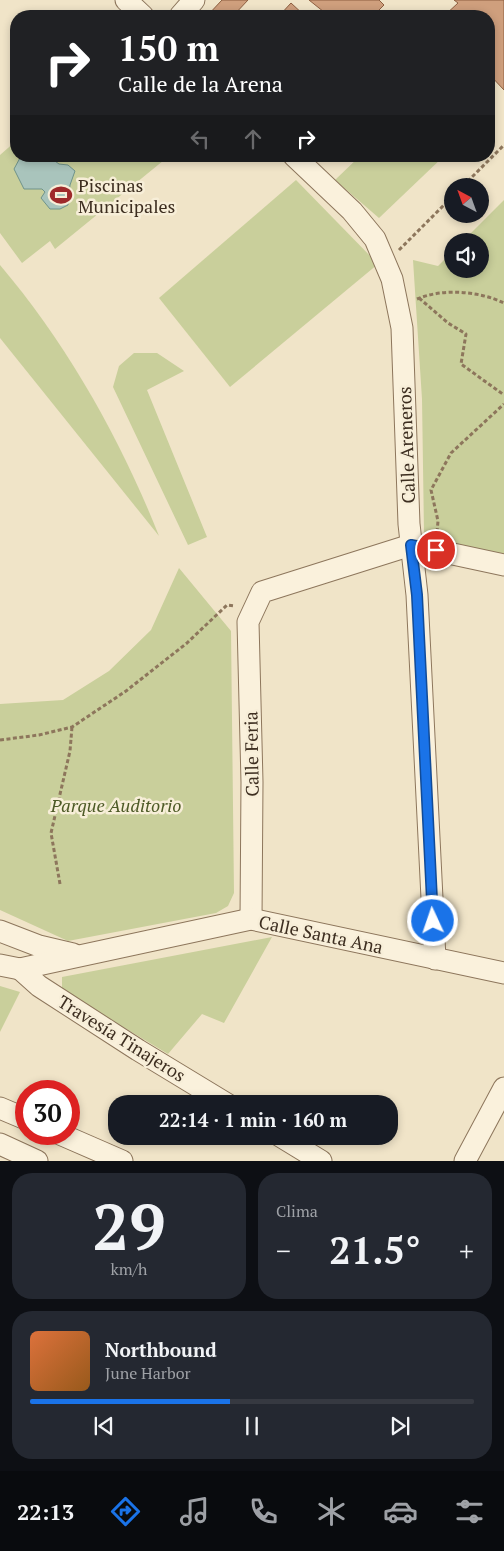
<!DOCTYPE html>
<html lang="es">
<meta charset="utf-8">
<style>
:root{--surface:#171b24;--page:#242831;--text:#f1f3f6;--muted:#9ea1a6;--line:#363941;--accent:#1a73e8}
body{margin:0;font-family:"PT Serif",serif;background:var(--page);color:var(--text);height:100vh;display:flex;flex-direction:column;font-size:19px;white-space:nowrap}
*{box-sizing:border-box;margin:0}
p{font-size:16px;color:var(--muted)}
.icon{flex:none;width:28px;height:28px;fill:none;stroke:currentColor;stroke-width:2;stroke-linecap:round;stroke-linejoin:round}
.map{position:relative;height:1161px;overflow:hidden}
.panel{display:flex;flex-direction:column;gap:12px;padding:12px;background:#0d0f14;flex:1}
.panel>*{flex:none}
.banner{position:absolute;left:10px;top:10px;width:485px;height:152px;border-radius:20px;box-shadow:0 2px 8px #0003;background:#202124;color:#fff;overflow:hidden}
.needle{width:32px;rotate:319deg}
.tools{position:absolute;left:444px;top:178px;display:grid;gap:10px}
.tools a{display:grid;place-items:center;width:45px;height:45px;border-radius:50%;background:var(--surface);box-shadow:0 2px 8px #0003;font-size:25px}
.speed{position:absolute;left:15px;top:1080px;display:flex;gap:10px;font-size:25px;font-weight:700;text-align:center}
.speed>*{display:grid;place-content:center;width:65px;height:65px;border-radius:50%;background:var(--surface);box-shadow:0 2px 8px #0003;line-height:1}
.speed .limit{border:8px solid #d22;background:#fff;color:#111}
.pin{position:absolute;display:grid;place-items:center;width:42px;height:42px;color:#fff;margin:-21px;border:2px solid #fff;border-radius:50%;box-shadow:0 1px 5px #0007}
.me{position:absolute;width:55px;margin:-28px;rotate:357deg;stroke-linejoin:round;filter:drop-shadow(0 0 4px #0008)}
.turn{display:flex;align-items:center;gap:18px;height:105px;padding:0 25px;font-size:22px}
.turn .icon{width:65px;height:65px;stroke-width:2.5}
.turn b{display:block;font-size:35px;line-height:42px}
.lanes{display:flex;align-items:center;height:48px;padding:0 25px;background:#0003;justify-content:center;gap:25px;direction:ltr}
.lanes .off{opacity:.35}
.big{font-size:38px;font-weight:700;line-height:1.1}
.panel .widget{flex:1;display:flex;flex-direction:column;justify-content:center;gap:8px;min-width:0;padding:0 18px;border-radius:20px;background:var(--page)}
.panel .dial{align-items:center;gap:0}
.dial b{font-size:65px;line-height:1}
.song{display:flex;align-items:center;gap:15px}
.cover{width:60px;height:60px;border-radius:8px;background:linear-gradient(135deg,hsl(20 70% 55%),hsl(30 70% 35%))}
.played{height:5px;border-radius:2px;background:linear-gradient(90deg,var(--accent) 45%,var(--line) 45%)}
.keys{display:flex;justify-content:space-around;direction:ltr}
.heat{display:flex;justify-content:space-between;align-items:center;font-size:28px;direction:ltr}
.panel .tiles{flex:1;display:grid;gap:12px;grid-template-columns:1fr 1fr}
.widget:last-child{grid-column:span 2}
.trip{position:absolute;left:108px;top:1095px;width:290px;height:50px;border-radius:20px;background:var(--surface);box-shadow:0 2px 8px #0003;font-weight:700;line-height:50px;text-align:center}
.dock{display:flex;height:80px;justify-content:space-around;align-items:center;background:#090b0e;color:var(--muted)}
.dock .icon{width:35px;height:35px}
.dock .active{color:var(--accent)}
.dock b{font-size:22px;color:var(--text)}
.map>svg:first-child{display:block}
.green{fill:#c9cf9b}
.water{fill:#a9c4bc;stroke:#6f938a}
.building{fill:#cf9f7d;stroke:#8d5f41}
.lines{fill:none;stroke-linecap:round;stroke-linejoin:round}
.street-casing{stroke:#8d765c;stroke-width:23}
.path{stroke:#8d765c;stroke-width:3;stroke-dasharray:4 2.5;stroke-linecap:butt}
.street{stroke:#faf1dc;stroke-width:21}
.route-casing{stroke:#114b97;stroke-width:12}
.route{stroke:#1a73e8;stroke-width:9}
.labels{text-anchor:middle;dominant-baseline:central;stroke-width:5;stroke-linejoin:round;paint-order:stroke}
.poi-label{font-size:18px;fill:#3d2e20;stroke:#f7eed8;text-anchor:start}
.street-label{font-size:18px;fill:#3d2e20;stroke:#f7eed8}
.park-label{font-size:18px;font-style:italic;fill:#4d5a26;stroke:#f7eed8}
</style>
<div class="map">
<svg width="504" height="1161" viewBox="0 0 504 1161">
<rect width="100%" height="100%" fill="#f0e4c8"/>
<g class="green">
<path d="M16,141V156H169L55,249L50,241L22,263L0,233V155Z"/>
<path d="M360,156H444L379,218L335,180Z"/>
<path d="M296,180L378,264L230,387L159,298Z"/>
<path d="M504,200V559L433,542L424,533L422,399L413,260L438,266L452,252V269H480V241H463Z"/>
<path d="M0,265C67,344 121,440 159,536L0,338Z"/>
<path d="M134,353H157L184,371L147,390L207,537L188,545L113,387L119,366Z"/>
<path d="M179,568L231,631L234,893L228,906L216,913L68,941L0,910V704L63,700L109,671L151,630Z"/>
<path d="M272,937L224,1023L202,1014L168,1054L62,990V977Z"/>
<path d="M0,986L20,992L0,1032Z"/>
</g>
<path class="water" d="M21,156H48L59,164L68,165L75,171L70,185L68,205L60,209H50L41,198L45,192L42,189H24L14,169Z"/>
<g class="building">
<path d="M222,0H248L233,16H207Z"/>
<path d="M309,0H379L384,5L373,16H329Z"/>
<path d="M454,0H504V90L489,74V16H444L458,3Z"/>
<path d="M291,3L305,16H279Z"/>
</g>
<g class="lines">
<g class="street-casing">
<g id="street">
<path d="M126,0L143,16"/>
<path d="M180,16L194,0"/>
<path d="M294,156L352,211L375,239L392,279L402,328L409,524L417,595L435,959"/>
<path d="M251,919L252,782L248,622L262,592L411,545L504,565"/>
<path d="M0,931L39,946L73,954"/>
<path d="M0,965L20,969L47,963L251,919L504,973"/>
<path d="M20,969L39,986L138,1050L227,1104"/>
<path d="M0,1108L26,1119"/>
<path d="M60,1134L122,1161"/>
<path d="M280,1136L321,1161"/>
<path d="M0,1144L37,1161"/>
<path d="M465,1161L504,1088"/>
</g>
</g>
<g class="path">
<path d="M463,186L504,145"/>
<path d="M399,250L452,197"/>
<path d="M419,298L448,323L466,334L461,364L504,395"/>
<path d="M417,299C443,288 479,291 504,303"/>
<path d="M437,532L438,521L431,490L451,453L504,404"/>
<path d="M0,740L39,735L72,727L126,691L187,643L227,605L235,606"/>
<path d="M60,884L51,833L70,751L72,727"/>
</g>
<use href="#street" class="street"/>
</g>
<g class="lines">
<g class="route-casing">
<path id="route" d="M433,921L417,595L411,545L436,550"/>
</g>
<use href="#route" class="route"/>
</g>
<defs>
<g id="stadium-bare" transform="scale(1.725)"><path d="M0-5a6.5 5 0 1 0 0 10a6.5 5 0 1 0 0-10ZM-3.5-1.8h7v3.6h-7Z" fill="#9e2a2b" stroke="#f7eed8" stroke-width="2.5" paint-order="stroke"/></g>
</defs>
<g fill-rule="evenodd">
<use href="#stadium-bare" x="61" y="195"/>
</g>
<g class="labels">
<g class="poi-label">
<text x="78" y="185">Piscinas<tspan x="78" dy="21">Municipales</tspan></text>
</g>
<g class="street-label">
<text transform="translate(406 445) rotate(-92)">Calle Areneros</text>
<text transform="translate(251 754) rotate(-91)">Calle Feria</text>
<text transform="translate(321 934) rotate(12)">Calle Santa Ana</text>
<text transform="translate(122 1038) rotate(32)">Travesía Tinajeros</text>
</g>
<g class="park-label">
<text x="116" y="805">Parque Auditorio</text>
</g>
</g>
</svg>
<div class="tools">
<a><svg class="needle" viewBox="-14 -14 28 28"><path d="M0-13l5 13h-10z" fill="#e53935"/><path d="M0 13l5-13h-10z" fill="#9ea1a6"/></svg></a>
<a><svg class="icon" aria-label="sound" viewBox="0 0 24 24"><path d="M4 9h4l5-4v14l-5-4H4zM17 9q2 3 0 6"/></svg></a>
</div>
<div class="speed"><div class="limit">30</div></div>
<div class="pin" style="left:436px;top:550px;background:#d93025"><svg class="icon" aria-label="arrive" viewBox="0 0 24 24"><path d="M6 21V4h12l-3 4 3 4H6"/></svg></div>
<svg class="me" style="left:433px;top:921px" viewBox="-20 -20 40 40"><circle r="17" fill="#1a73e8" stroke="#fff" stroke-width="3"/><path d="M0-11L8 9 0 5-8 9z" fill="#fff"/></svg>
<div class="trip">22:14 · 1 min · 160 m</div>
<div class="banner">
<div class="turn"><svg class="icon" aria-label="right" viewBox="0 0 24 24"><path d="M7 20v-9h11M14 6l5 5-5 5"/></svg><div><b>150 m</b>Calle de la Arena</div></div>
<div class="lanes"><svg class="icon off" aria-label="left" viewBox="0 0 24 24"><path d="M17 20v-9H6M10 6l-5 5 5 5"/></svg><svg class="icon off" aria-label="ahead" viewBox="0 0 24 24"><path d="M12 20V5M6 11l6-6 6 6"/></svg><svg class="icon" aria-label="right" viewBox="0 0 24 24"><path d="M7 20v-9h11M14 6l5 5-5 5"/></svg></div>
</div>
</div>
<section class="panel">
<div class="tiles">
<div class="widget dial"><b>29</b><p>km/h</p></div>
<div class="widget"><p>Clima</p>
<div class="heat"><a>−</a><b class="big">21.5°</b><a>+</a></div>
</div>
<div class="widget">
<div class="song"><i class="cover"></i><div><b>Northbound</b><p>June Harbor</p></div></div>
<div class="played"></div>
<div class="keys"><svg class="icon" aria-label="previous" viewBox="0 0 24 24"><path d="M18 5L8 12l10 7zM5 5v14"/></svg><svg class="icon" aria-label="pause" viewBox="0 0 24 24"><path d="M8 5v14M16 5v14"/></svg><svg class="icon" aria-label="next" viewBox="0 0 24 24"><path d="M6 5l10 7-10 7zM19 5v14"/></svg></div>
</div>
</div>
</section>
<nav class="dock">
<b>22:13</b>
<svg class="icon active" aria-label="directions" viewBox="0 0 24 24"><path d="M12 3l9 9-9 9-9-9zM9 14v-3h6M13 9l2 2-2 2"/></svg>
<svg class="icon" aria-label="music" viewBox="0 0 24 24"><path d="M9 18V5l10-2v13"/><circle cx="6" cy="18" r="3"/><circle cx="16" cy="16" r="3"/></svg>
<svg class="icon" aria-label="phone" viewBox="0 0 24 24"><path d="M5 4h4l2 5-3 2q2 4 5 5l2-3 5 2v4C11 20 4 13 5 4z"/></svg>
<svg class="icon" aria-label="climate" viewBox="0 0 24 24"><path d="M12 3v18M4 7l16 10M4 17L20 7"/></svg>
<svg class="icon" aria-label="car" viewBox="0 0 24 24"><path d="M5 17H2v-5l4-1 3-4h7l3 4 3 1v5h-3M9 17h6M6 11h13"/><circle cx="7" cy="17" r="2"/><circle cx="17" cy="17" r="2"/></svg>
<svg class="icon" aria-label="filters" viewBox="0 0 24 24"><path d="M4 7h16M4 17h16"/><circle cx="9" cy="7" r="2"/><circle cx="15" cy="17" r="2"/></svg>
</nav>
